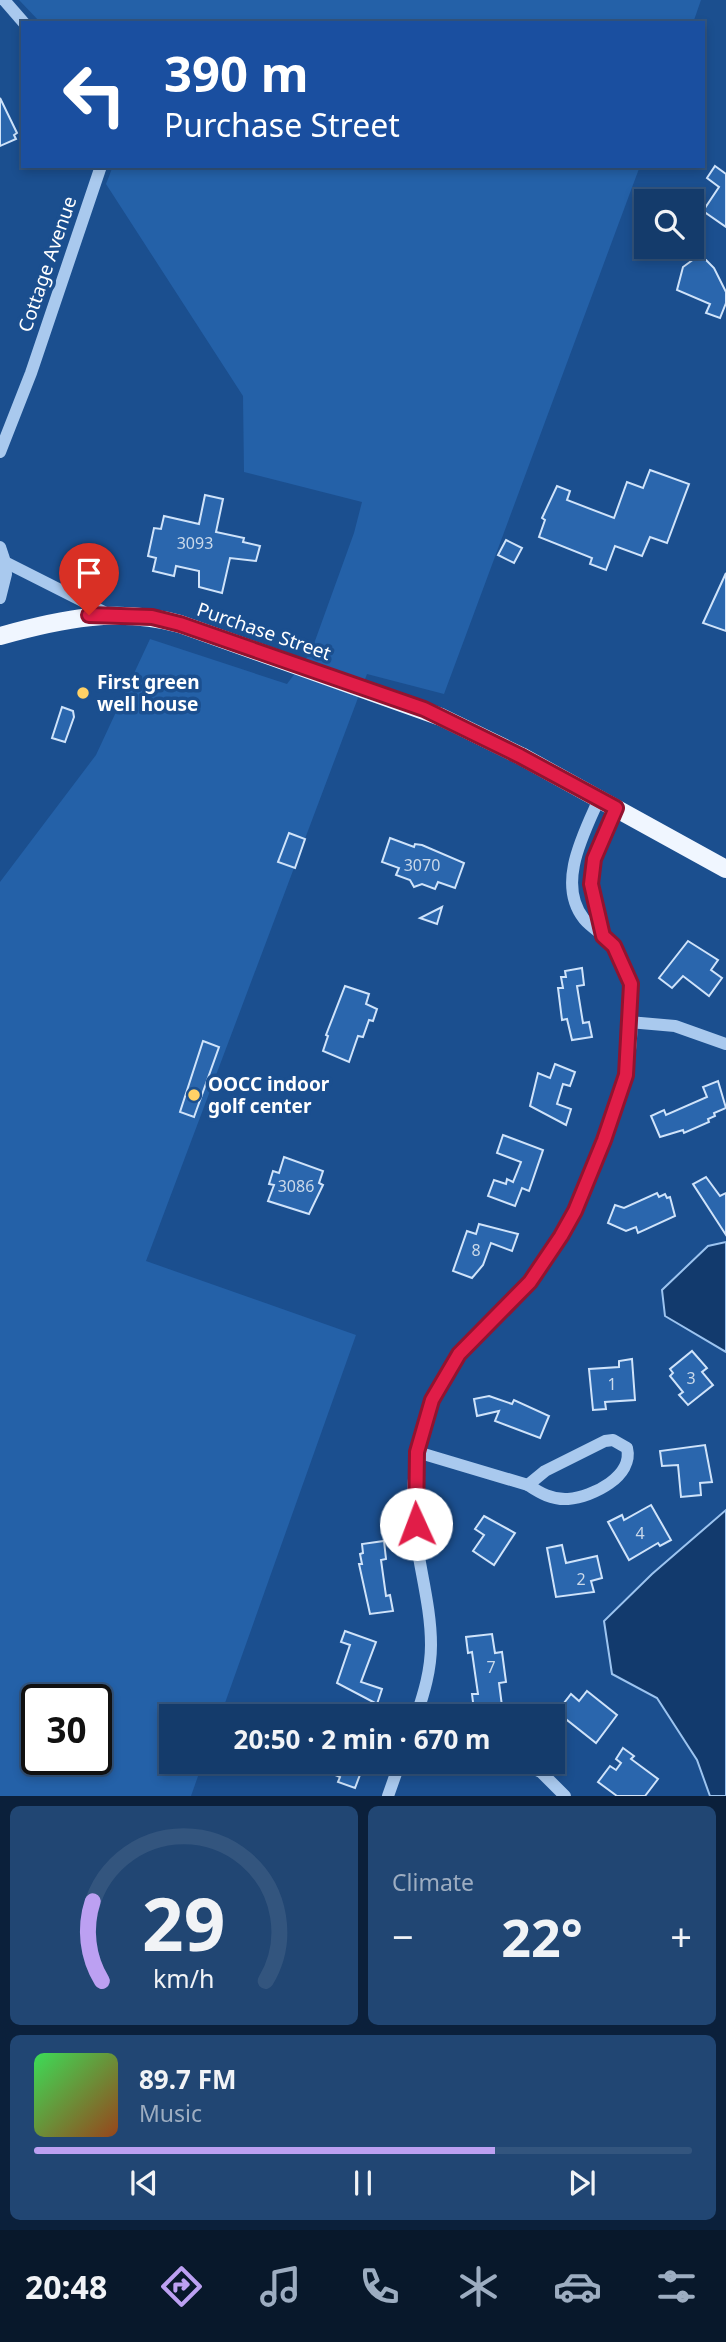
<!DOCTYPE html>
<meta charset="utf-8">
<style>
:root{--surface:#143b6b;--page:#214673;--text:#f1f3f6;--muted:#9dadc1;--line:#33557e;--accent:#bca0f2}
body{margin:0;font-family:"Noto Sans",sans-serif;background:var(--page);color:var(--text);height:100vh;display:flex;flex-direction:column;font-size:26px;white-space:nowrap}
*{box-sizing:border-box;margin:0}
p{font-size:23px;color:var(--muted)}
.icon{flex:none;width:38px;height:38px;fill:none;stroke:currentColor;stroke-width:2;stroke-linecap:round;stroke-linejoin:round}
.map{position:relative;height:1796px;overflow:hidden}
.details{display:flex;flex-direction:column;gap:10px;padding:10px;background:#0b203b;flex:1}
.details>*{flex:none}
.guide{position:absolute;left:21px;top:21px;width:684px;height:147px;border-radius:0px;box-shadow:0 4px 10px #0003,0 0 0 2px var(--line);background:#1a4fa0;color:#fff;overflow:hidden}
.fabs{position:absolute;left:634px;top:189px;display:grid;gap:14px}
.fabs a{display:grid;place-items:center;width:70px;height:70px;border-radius:0px;background:var(--surface);box-shadow:0 4px 10px #0003,0 0 0 2px var(--line);font-size:35px}
.speed{position:absolute;left:21px;top:1684px;display:flex;gap:14px;font-size:35px;font-weight:700;text-align:center}
.speed>*{display:grid;place-content:center;width:91px;height:91px;border-radius:50%;background:var(--surface);box-shadow:0 4px 10px #0003,0 0 0 2px var(--line);line-height:1}
.speed .limit{border:4px solid #111;border-radius:10px;background:#fff;color:#111}
.pin{position:absolute;display:grid;place-items:center;width:60px;height:60px;color:#fff;margin:-72px -30px;border-radius:50% 50% 50% 0;rotate:-45deg;box-shadow:0 0 7px #0007}
.pin .icon{rotate:45deg}
.me{position:absolute;width:77px;margin:-38px;rotate:358deg;stroke-linejoin:round;filter:drop-shadow(0 0 5px #0008)}
.turn{display:flex;align-items:center;gap:24px;height:147px;padding:0 28px;font-size:32px}
.turn .icon{width:91px;height:91px;stroke-width:2.5}
.turn b{display:block;font-size:49px;line-height:60px}
.big{font-size:52px;font-weight:700;line-height:1.1}
.details .card{flex:1;display:flex;flex-direction:column;justify-content:center;gap:10px;min-width:0;padding:0 24px;border-radius:10px;background:var(--page)}
.details .dial{align-items:center;gap:0}
.dial svg{height:182px;overflow:visible;fill:none;stroke:var(--line);stroke-width:7;stroke-linecap:round;text-anchor:middle}
.dial text{fill:var(--text);stroke:none}
.song{display:flex;align-items:center;gap:21px}
.cover{width:84px;height:84px;border-radius:10px;background:linear-gradient(135deg,hsl(130 70% 55%),hsl(20 70% 35%))}
.played{height:7px;border-radius:4px;background:linear-gradient(90deg,var(--accent) 70%,var(--line) 70%)}
.keys{display:flex;justify-content:space-around;direction:ltr}
.heat{display:flex;justify-content:space-between;align-items:center;font-size:38px;direction:ltr}
.details .tiles{flex:1;display:grid;gap:10px;grid-template-columns:1fr 1fr}
.card:last-child{grid-column:span 2}
.trip{position:absolute;left:159px;top:1704px;width:406px;height:70px;border-radius:0px;background:var(--surface);box-shadow:0 4px 10px #0003,0 0 0 2px var(--line);font-weight:700;line-height:70px;text-align:center}
.dock{display:flex;height:112px;justify-content:space-around;align-items:center;background:#08182b;color:var(--muted)}
.dock .icon{width:49px;height:49px}
.dock .active{color:var(--accent)}
.dock b{font-size:32px;color:var(--text)}
.map>svg:first-child{display:block}
.green{fill:#2461a8;fill-rule:evenodd}
.water{fill:#123a6d;stroke:#9cc4f0;stroke-width:2}
.building{fill:#2a66ad;stroke:#cfe3fa;stroke-width:2}
.lines{fill:none;stroke-linecap:round;stroke-linejoin:round}
.minor{stroke:#a9c9ee;stroke-width:12}
.major{stroke:#f0f6ff;stroke-width:18}
.route-casing{stroke:#92132f;stroke-width:18}
.route{stroke:#e11d48;stroke-width:12}
.poi-dot{fill:#ffd166;stroke:#1b4f8f;stroke-width:2.5}
.labels{text-anchor:middle;dominant-baseline:central;stroke-width:7;stroke-linejoin:round;paint-order:stroke}
.number-label{font-size:16px;fill:#cad9ea}
.street-label{font-size:19px;fill:#fff;stroke:#1b4f8f}
.poi-label{font-size:19px;font-weight:bold;fill:#fff;stroke:#1b4f8f;text-anchor:start}
</style>
<div class="map">
<svg width="726" height="1796" viewBox="0 0 726 1796">
<rect width="100%" height="100%" fill="#1b4f8f"/>
<g class="green">
<path d="M19,0H701L693,23H41Z"/>
<path d="M113,166H640L444,694L367,674L146,1261L356,1335L220,1717H172V1762H203L191,1796H0V882L96,755L150,639L287,684L311,652L354,533L362,502L244,472L243,396L106,184ZM37,1699H96V1759H37Z"/>
</g>
<g class="water">
<path d="M726,1242V1352L665,1316L662,1290L708,1246Z"/>
<path d="M726,1510V1796H710L697,1760L657,1698L612,1674L604,1621L652,1574Z"/>
</g>
<g class="building">
<path d="M0,98L17,133L14,135L16,139L0,146Z"/>
<path d="M715,166L726,174V227L703,211L719,187L707,178Z"/>
<path d="M694,259L706,260L714,268L726,292V303L720,318L706,313L710,304L677,290L683,267Z"/>
<path d="M650,470L689,484L667,543L650,537L642,556L615,546L606,570L590,564L592,558L539,537L545,520L542,518L557,486L570,491L567,500L614,518L627,482L643,488Z"/>
<path d="M205,495L223,499L216,532L244,538L243,542L260,546L256,561L230,558L222,593L199,587V571L176,566L174,576L153,571L156,558L148,556L154,528L161,529L164,516L199,524Z"/>
<path d="M506,540L522,548L514,563L498,555Z"/>
<path d="M726,573V631L703,623Z"/>
<path d="M62,707L73,711L74,717L65,742L52,738Z"/>
<path d="M289,833L305,839L295,868L278,862Z"/>
<path d="M390,838L414,847L415,844L422,845L464,863L455,888L438,882L435,889L422,884L414,887L410,880L396,875L399,868L382,862Z"/>
<path d="M442,907L437,924L420,918Z"/>
<path d="M688,941L718,960L711,970L722,978L709,996L683,976L672,988L659,978Z"/>
<path d="M582,968L584,985L577,986L583,1023L589,1022L592,1037L572,1040L567,1019L562,1020L558,988H563L561,977H566L565,971Z"/>
<path d="M345,986L369,994L366,1004L377,1009L373,1021L369,1020L363,1037L358,1036L349,1062L323,1051L328,1036L326,1035Z"/>
<path d="M203,1041L219,1047L194,1117L180,1112Z"/>
<path d="M555,1064L575,1072L570,1086L563,1084L557,1104L571,1109L566,1125L530,1106L538,1073L550,1078Z"/>
<path d="M718,1081L726,1108L714,1113L715,1116L708,1119L709,1122L684,1133L683,1130L660,1137L651,1116L664,1110L666,1115L707,1097L703,1087Z"/>
<path d="M503,1135L543,1150L529,1191L522,1188L515,1206L488,1196L494,1180L506,1184L507,1179L513,1182L521,1162L497,1153Z"/>
<path d="M284,1157L323,1171L319,1183L323,1185L309,1214L268,1201L274,1185L269,1184L273,1171L279,1173Z"/>
<path d="M706,1177L720,1196L726,1193V1235L693,1184Z"/>
<path d="M657,1193L659,1197L665,1194L667,1198L670,1197L675,1216L638,1233L636,1227L626,1231L608,1223L615,1205L624,1208Z"/>
<path d="M479,1224L518,1234L512,1251L491,1243L483,1265L472,1278L453,1271L467,1231L476,1234Z"/>
<path d="M692,1351L707,1368L702,1372L713,1385L688,1405L679,1395L683,1392L670,1376L673,1373L670,1369Z"/>
<path d="M632,1359L635,1400L605,1402L606,1409L593,1410L589,1369L619,1367V1361Z"/>
<path d="M489,1396L512,1404L514,1400L549,1416L540,1438L495,1421L499,1411L477,1416L474,1399Z"/>
<path d="M705,1445L712,1482L700,1483L701,1495L681,1497L678,1465L662,1466L660,1451Z"/>
<path d="M651,1505L671,1540L660,1546L658,1543L629,1560L608,1522L622,1515L624,1520Z"/>
<path d="M484,1516L515,1533L494,1565L473,1551L484,1535L475,1529Z"/>
<path d="M384,1541L386,1559L381,1560L386,1596L390,1595L393,1611L370,1614L359,1564H362L360,1554L363,1553L362,1544Z"/>
<path d="M562,1545L566,1563L597,1556L602,1578L591,1581L594,1592L556,1597L547,1548Z"/>
<path d="M345,1631L376,1642L361,1682L382,1689L377,1704L337,1683L350,1645L341,1642Z"/>
<path d="M492,1634L495,1653L502,1652L506,1682L499,1683L502,1706L474,1710L472,1694H478L472,1652L468,1653L466,1637Z"/>
<path d="M587,1691L617,1715L596,1743L557,1712L571,1694L579,1701Z"/>
<path d="M623,1748L634,1756L631,1759L658,1779L645,1796H617L598,1782L610,1766L616,1770L621,1763L616,1759Z"/>
<path d="M339,1764L361,1772L355,1788L338,1782L340,1777L335,1775Z"/>
</g>
<g class="lines">
<g class="minor">
<path d="M4,0L24,23"/>
<path d="M0,452L31,373L101,166"/>
<path d="M0,547L5,562L108,614"/>
<path d="M0,598L6,574L5,562"/>
<path d="M602,935L591,884V870L616,809"/>
<path d="M629,1022L675,1026L726,1044"/>
<path d="M613,1440L627,1448C634,1476 593,1497 568,1499C552,1500 540,1493 528,1485L545,1471L605,1441Z"/>
<path d="M417,1452L528,1485"/>
<path d="M416,1717C424,1693 431,1670 431,1645C431,1611 422,1578 417,1545C411,1507 412,1461 423,1424C444,1356 487,1332 530,1282C568,1237 591,1177 609,1121C614,1105 624,1089 627,1072C634,1031 635,984 615,948C608,936 593,930 584,919C556,884 584,833 599,799"/>
<path d="M520,1762L541,1772L565,1796"/>
<path d="M388,1796L400,1762"/>
</g>
<path class="major" d="M0,636C61,619 117,607 180,624L441,717L521,756L726,869"/>
</g>
<g class="lines">
<g class="route-casing">
<path id="route" d="M89,615L152,617L180,624L424,709L520,756L616,808L594,859L591,884L603,936L614,946L631,984L626,1075L604,1140L575,1211L561,1236L530,1282L459,1354L432,1400L417,1452L416,1524"/>
</g>
<use href="#route" class="route"/>
</g>
<g class="poi-dot">
<circle cx="83" cy="693" r="7"/>
<circle cx="194" cy="1095" r="7"/>
</g>
<g class="labels">
<g class="number-label">
<text x="195" y="543">3093</text>
<text x="422" y="865">3070</text>
<text x="296" y="1186">3086</text>
<text x="476" y="1250">8</text>
<text x="691" y="1378">3</text>
<text x="612" y="1384">1</text>
<text x="640" y="1533">4</text>
<text x="581" y="1579">2</text>
<text x="491" y="1667">7</text>
</g>
<g class="street-label">
<text transform="translate(47 264) rotate(-71)">Cottage Avenue</text>
<text transform="translate(264 631) rotate(19)">Purchase Street</text>
</g>
<g class="poi-label">
<text x="97" y="682">First green<tspan x="97" dy="22">well house</tspan></text>
<text x="208" y="1084">OOCC indoor<tspan x="208" dy="22">golf center</tspan></text>
</g>
</g>
</svg>
<div class="fabs">
<a><svg class="icon" aria-label="search" viewBox="0 0 24 24"><circle cx="10" cy="10" r="6"/><path d="M15 15l6 6"/></svg></a>
</div>
<div class="speed"><div class="limit">30</div></div>
<div class="pin" style="left:89px;top:615px;background:#d93025"><svg class="icon" aria-label="arrive" viewBox="0 0 24 24"><path d="M6 21V4h12l-3 4 3 4H6"/></svg></div>
<svg class="me" style="left:416px;top:1524px" viewBox="-20 -20 40 40"><circle r="19" fill="#fff"/><path d="M0-13L10 11 0 6-10 11z" fill="#e11d48"/></svg>
<div class="trip">20:50 · 2 min · 670 m</div>
<div class="guide">
<div class="turn"><svg class="icon" aria-label="left" viewBox="0 0 24 24"><path d="M17 20v-9H6M10 6l-5 5 5 5"/></svg><div><b>390 m</b>Purchase Street</div></div>
</div>
</div>
<section class="details">
<div class="tiles">
<div class="card dial"><svg viewBox="0 0 100 80">
<path d="M14 69A42 42 0 1 1 86 69"/>
<path d="M14 69A42 42 0 0 1 10 34" stroke="#bca0f2"/>
<text x="50" y="56" font-size="32" font-weight="700">29</text>
<text x="50" y="72" font-size="11">km/h</text>
</svg></div>
<div class="card"><p>Climate</p>
<div class="heat"><a>−</a><b class="big">22°</b><a>+</a></div>
</div>
<div class="card">
<div class="song"><i class="cover"></i><div><b>89.7 FM</b><p>Music</p></div></div>
<div class="played"></div>
<div class="keys"><svg class="icon" aria-label="previous" viewBox="0 0 24 24"><path d="M18 5L8 12l10 7zM5 5v14"/></svg><svg class="icon" aria-label="pause" viewBox="0 0 24 24"><path d="M8 5v14M16 5v14"/></svg><svg class="icon" aria-label="next" viewBox="0 0 24 24"><path d="M6 5l10 7-10 7zM19 5v14"/></svg></div>
</div>
</div>
</section>
<nav class="dock">
<b>20:48</b>
<svg class="icon active" aria-label="directions" viewBox="0 0 24 24"><path d="M12 3l9 9-9 9-9-9zM9 14v-3h6M13 9l2 2-2 2"/></svg>
<svg class="icon" aria-label="music" viewBox="0 0 24 24"><path d="M9 18V5l10-2v13"/><circle cx="6" cy="18" r="3"/><circle cx="16" cy="16" r="3"/></svg>
<svg class="icon" aria-label="phone" viewBox="0 0 24 24"><path d="M5 4h4l2 5-3 2q2 4 5 5l2-3 5 2v4C11 20 4 13 5 4z"/></svg>
<svg class="icon" aria-label="climate" viewBox="0 0 24 24"><path d="M12 3v18M4 7l16 10M4 17L20 7"/></svg>
<svg class="icon" aria-label="car" viewBox="0 0 24 24"><path d="M5 17H2v-5l4-1 3-4h7l3 4 3 1v5h-3M9 17h6M6 11h13"/><circle cx="7" cy="17" r="2"/><circle cx="17" cy="17" r="2"/></svg>
<svg class="icon" aria-label="filters" viewBox="0 0 24 24"><path d="M4 7h16M4 17h16"/><circle cx="9" cy="7" r="2"/><circle cx="15" cy="17" r="2"/></svg>
</nav>
